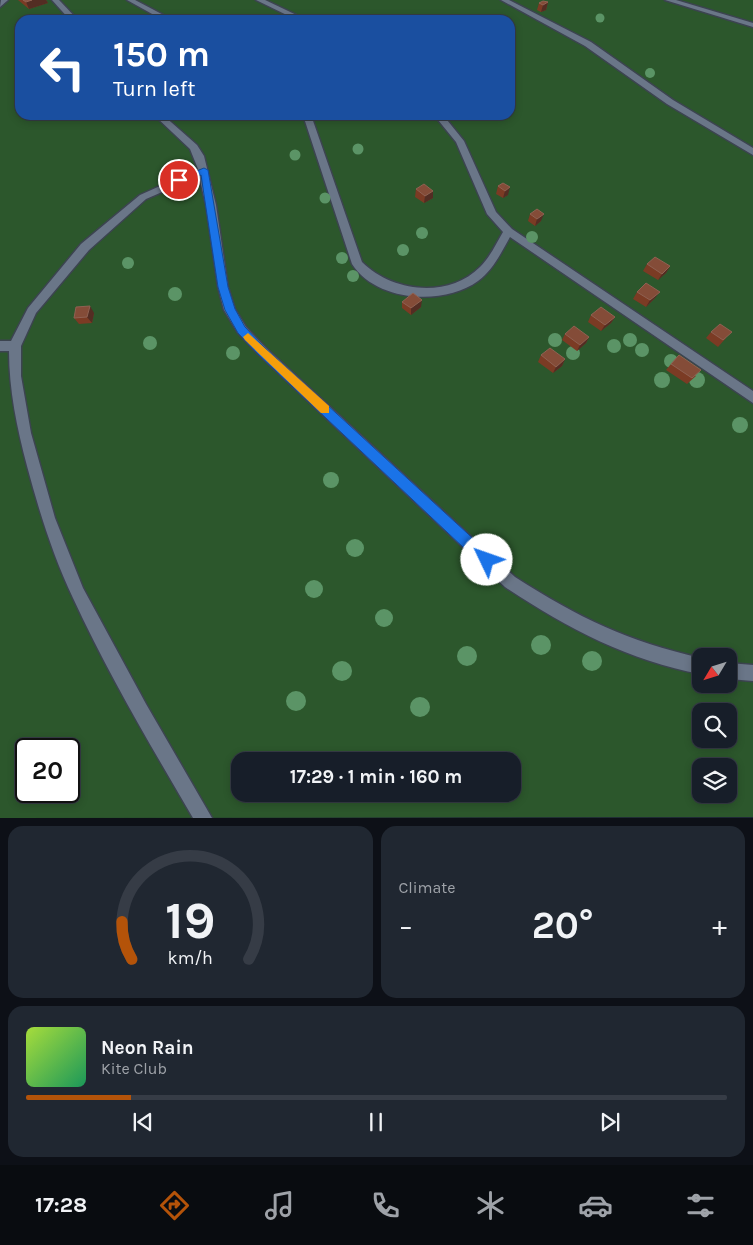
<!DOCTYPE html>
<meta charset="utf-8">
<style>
:root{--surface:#171e29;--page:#202731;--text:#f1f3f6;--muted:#9ea2a8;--line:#363c46;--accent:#b45309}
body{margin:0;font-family:Karla,sans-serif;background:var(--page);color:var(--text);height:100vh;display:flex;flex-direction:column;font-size:19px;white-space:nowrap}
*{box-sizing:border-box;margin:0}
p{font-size:16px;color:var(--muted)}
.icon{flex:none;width:28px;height:28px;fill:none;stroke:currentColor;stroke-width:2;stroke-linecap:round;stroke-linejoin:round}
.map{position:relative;height:818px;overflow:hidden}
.side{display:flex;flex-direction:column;gap:8px;padding:8px;background:#0d1017;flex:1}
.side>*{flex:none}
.banner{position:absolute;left:15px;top:15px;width:500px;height:105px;border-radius:15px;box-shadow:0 2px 8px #0003,0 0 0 1px var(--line);background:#1a4fa0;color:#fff;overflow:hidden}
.needle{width:32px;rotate:232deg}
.buttons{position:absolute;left:692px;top:648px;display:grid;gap:10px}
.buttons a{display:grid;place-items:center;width:45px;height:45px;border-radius:10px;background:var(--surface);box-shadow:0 2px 8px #0003,0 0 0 1px var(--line);font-size:25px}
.speed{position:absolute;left:15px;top:738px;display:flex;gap:10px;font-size:25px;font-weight:700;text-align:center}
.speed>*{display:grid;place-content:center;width:65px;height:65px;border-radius:50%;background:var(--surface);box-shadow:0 2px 8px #0003,0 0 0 1px var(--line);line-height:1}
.speed .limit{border:2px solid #111;border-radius:8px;background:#fff;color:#111}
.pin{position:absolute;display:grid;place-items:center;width:42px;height:42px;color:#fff;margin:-21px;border:2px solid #fff;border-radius:50%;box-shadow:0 1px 5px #0007}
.me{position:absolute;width:55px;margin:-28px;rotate:312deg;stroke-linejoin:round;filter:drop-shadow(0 0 4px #0008)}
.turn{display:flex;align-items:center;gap:18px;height:105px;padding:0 15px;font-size:22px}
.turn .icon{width:65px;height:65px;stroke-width:2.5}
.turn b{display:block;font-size:35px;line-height:42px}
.big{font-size:38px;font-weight:700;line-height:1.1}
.side .card{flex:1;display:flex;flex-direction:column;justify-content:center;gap:8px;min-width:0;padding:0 18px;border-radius:15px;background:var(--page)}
.side .dial{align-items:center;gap:0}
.dial svg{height:130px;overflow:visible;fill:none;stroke:var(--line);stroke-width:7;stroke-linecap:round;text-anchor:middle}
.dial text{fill:var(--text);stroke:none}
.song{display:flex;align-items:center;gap:15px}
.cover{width:60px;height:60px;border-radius:8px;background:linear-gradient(135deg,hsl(80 70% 55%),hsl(150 70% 35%))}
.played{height:5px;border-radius:2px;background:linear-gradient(90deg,var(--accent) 15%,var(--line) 15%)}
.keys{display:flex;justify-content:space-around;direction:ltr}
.heat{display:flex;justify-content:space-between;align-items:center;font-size:28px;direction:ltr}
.side .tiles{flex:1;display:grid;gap:8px;grid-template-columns:1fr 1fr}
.card:last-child{grid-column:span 2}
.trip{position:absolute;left:231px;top:752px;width:290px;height:50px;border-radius:15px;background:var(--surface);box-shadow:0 2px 8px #0003,0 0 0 1px var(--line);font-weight:700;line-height:50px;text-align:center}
.menu{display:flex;height:80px;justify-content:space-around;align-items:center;background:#090c10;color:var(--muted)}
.menu .icon{width:35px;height:35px}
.menu .active{color:var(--accent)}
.menu b{font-size:22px;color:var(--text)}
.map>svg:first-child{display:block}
.green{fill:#2c572c;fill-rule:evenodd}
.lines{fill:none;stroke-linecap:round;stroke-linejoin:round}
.lane-casing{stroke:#3c4450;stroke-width:3}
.lane{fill:#6a7688;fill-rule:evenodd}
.tree{fill:#5b9466}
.wall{fill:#7b3b24}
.shaded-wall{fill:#532d23}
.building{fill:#844c38;stroke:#8f6152}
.route{fill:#1a73e8;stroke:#114b97}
.slow{fill:#f59e0b}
</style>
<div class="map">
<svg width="753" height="818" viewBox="0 0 753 818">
<rect width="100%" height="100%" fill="#1f2837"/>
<path class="green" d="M0,0H753V817L0,818ZM20,20H510V115H20ZM701,656H729V684H701ZM701,711H729V739H701ZM26,749H69V791H26ZM240,761H512V794H240ZM701,766H729V794H701Z"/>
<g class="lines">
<g class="lane-casing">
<g id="lane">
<path d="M1,0H8L0,7Z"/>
<path d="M52,0H59L78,20H70Z"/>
<path d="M127,0H135L173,20H163Z"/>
<path d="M256,0H265L307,20H297Z"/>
<path d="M501,0H509L591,42L673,100L753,148V155L667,104L585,46Z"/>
<path d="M665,0H676L753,23V27Z"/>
<path d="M154,115H163L197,145L204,156L216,205L228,287L235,309L246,327L266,348L515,577C579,618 627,641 701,658V674C629,661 565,627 505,587L258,354L238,333L224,310L218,287L206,205L199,176L146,199L89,250L36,313L21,346V376L31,433L55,518L83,588L146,704L212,818H193C151,746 108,674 73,598C53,556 39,511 27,466C17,428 9,390 9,351H0V341H11L28,308L81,244L140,195L198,169L190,149Z"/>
<path d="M303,115H311L362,262C392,292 448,299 480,267C490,257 496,244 503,232L487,214L456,142L434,115H443L464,141L496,212L512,229L753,391V403L510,237C501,253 493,270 478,281C444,306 376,302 352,264Z"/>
<path d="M729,663L753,665V681L729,679Z"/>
</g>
</g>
<use href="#lane" class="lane"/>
</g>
<g class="tree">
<circle cx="600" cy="18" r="4.5"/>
<circle cx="650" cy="73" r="5"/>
<circle cx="358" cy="149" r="5.5"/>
<circle cx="295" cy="155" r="5.5"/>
<circle cx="325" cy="198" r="5.5"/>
<circle cx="422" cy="233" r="6"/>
<circle cx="532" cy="237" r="6"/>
<circle cx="403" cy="250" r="6"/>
<circle cx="342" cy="258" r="6"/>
<circle cx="128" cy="263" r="6"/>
<circle cx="353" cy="276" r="6"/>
<circle cx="175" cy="294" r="7"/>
<circle cx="555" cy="340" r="7"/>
<circle cx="630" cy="340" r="7"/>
<circle cx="150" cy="343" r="7"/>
<circle cx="614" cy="346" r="7"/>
<circle cx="642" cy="350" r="7"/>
<circle cx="233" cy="353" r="7"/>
<circle cx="573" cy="353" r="7"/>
<circle cx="671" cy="361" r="7"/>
<circle cx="662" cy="380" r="8"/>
<circle cx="697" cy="380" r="8"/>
<circle cx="740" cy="425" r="8"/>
<circle cx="331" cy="480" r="8"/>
<circle cx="355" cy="548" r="9"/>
<circle cx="314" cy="589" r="9"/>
<circle cx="384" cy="618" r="9"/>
<circle cx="541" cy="645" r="10"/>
<circle cx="467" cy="656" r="10"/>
<circle cx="592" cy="661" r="10"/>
<circle cx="342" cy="671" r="10"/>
<circle cx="296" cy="701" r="10"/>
<circle cx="420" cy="707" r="10"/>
</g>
<g class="wall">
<path d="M18,0H46L48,3L29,9Z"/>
<path d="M548,2L546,10L541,12L537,10L539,3Z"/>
<path d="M503,183L508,195L503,198L496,194L498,186Z"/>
<path d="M416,189L433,198L424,203L415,197Z"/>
<path d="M530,214L541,221L535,226L528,221Z"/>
<path d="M647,264L670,266L666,273L658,280L643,271Z"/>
<path d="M637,292L655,298L646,307L633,299Z"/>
<path d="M402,302L421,307L411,315L402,308Z"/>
<path d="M94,313L92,323L79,324L74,318Z"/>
<path d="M591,315L615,317L611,323L601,331L588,322Z"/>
<path d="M711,332L726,338L718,347L706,338Z"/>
<path d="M565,334L589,337L586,343L577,351L562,340Z"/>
<path d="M541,355L565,359L562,366L553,373L538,362Z"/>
<path d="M671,364L696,376L687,384L666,370Z"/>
</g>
<g class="shaded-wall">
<path d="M32,0H46L48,3L29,9L26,2Z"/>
<path d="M548,2L546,10L541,12L543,5Z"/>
<path d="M510,187L508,195L503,198L505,191Z"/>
<path d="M433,191V198L424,203L425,196Z"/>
<path d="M544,214L541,221L535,226L537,219Z"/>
<path d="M670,266L666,273L658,280L662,274Z"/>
<path d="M660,292L655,298L646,307L650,300Z"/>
<path d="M422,300L421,307L411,315V308Z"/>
<path d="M90,306L94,313L92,323L87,317Z"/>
<path d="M615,317L611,323L601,331L605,325Z"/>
<path d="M589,337L586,343L577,351L580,345Z"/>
<path d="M565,359L562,366L553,373L556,367Z"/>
</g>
<g class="building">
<path d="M23,0H32L26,2Z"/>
<path d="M543,1L548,2L543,5L539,3Z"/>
<path d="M503,183L510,187L505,191L498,186Z"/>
<path d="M424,184L433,191L425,196L416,189Z"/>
<path d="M537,209L544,214L537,219L530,214Z"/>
<path d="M655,257L670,266L662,274L647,264Z"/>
<path d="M646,283L660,292L650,300L637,292Z"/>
<path d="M413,293L422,300L411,308L402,302Z"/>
<path d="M90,306L87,317L74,318L76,307Z"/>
<path d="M601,307L615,317L605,325L591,315Z"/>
<path d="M720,324L732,332L723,340L711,332Z"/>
<path d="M574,326L589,337L580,345L565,334Z"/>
<path d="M550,348L565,359L556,367L541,355Z"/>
<path d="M679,355L701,370L692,378L671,364Z"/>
</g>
<path class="route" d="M204,168L208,170L228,287L235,309L245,327L265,348L491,555L493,560L491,565L487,567L482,565L258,354L238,333L225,310L218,287L201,175L179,183L174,180Z"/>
<path class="slow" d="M248,333L329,406V413H321L245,340L243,337Z"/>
</svg>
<div class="buttons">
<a><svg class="needle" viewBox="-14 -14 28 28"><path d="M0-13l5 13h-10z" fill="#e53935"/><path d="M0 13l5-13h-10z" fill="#9ea2a8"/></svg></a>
<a><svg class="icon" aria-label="search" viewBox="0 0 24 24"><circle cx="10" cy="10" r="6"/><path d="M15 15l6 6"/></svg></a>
<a><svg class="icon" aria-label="layers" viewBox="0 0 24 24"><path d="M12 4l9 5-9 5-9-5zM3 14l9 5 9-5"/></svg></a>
</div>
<div class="speed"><div class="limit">20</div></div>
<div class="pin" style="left:179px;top:180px;background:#d93025"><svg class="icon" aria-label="arrive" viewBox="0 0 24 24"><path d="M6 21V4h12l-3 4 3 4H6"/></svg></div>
<svg class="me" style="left:487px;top:560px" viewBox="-20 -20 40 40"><circle r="19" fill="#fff"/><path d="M0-13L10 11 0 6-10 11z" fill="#1a73e8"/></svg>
<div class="trip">17:29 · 1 min · 160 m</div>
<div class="banner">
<div class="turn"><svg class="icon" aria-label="left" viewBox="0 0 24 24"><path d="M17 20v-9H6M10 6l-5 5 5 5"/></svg><div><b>150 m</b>Turn left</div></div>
</div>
</div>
<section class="side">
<div class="tiles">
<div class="card dial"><svg viewBox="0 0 100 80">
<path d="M14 69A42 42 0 1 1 86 69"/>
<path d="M14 69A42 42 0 0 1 8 46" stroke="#b45309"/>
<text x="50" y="56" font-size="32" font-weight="700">19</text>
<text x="50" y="72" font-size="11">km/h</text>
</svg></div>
<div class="card"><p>Climate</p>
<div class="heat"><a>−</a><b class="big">20°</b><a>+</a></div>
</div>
<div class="card">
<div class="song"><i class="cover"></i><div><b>Neon Rain</b><p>Kite Club</p></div></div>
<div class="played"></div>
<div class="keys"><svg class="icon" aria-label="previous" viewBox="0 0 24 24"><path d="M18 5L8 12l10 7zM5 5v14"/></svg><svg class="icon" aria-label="pause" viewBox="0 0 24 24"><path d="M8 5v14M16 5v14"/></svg><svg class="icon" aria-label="next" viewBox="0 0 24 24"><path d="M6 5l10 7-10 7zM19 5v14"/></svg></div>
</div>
</div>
</section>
<nav class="menu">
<b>17:28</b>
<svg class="icon active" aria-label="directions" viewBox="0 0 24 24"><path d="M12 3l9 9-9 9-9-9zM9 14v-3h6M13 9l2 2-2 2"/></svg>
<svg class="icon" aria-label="music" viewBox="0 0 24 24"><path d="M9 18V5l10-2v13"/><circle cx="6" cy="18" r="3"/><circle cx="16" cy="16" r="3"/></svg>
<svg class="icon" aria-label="phone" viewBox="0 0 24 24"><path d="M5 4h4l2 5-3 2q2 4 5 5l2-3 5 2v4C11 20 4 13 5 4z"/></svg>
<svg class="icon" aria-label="climate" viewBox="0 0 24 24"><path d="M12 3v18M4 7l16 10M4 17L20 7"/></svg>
<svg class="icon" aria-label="car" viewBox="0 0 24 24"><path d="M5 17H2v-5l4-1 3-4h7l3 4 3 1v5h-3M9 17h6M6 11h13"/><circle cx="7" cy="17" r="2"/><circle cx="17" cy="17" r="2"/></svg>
<svg class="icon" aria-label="filters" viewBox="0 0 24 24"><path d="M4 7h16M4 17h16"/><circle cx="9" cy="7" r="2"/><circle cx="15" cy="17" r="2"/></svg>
</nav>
